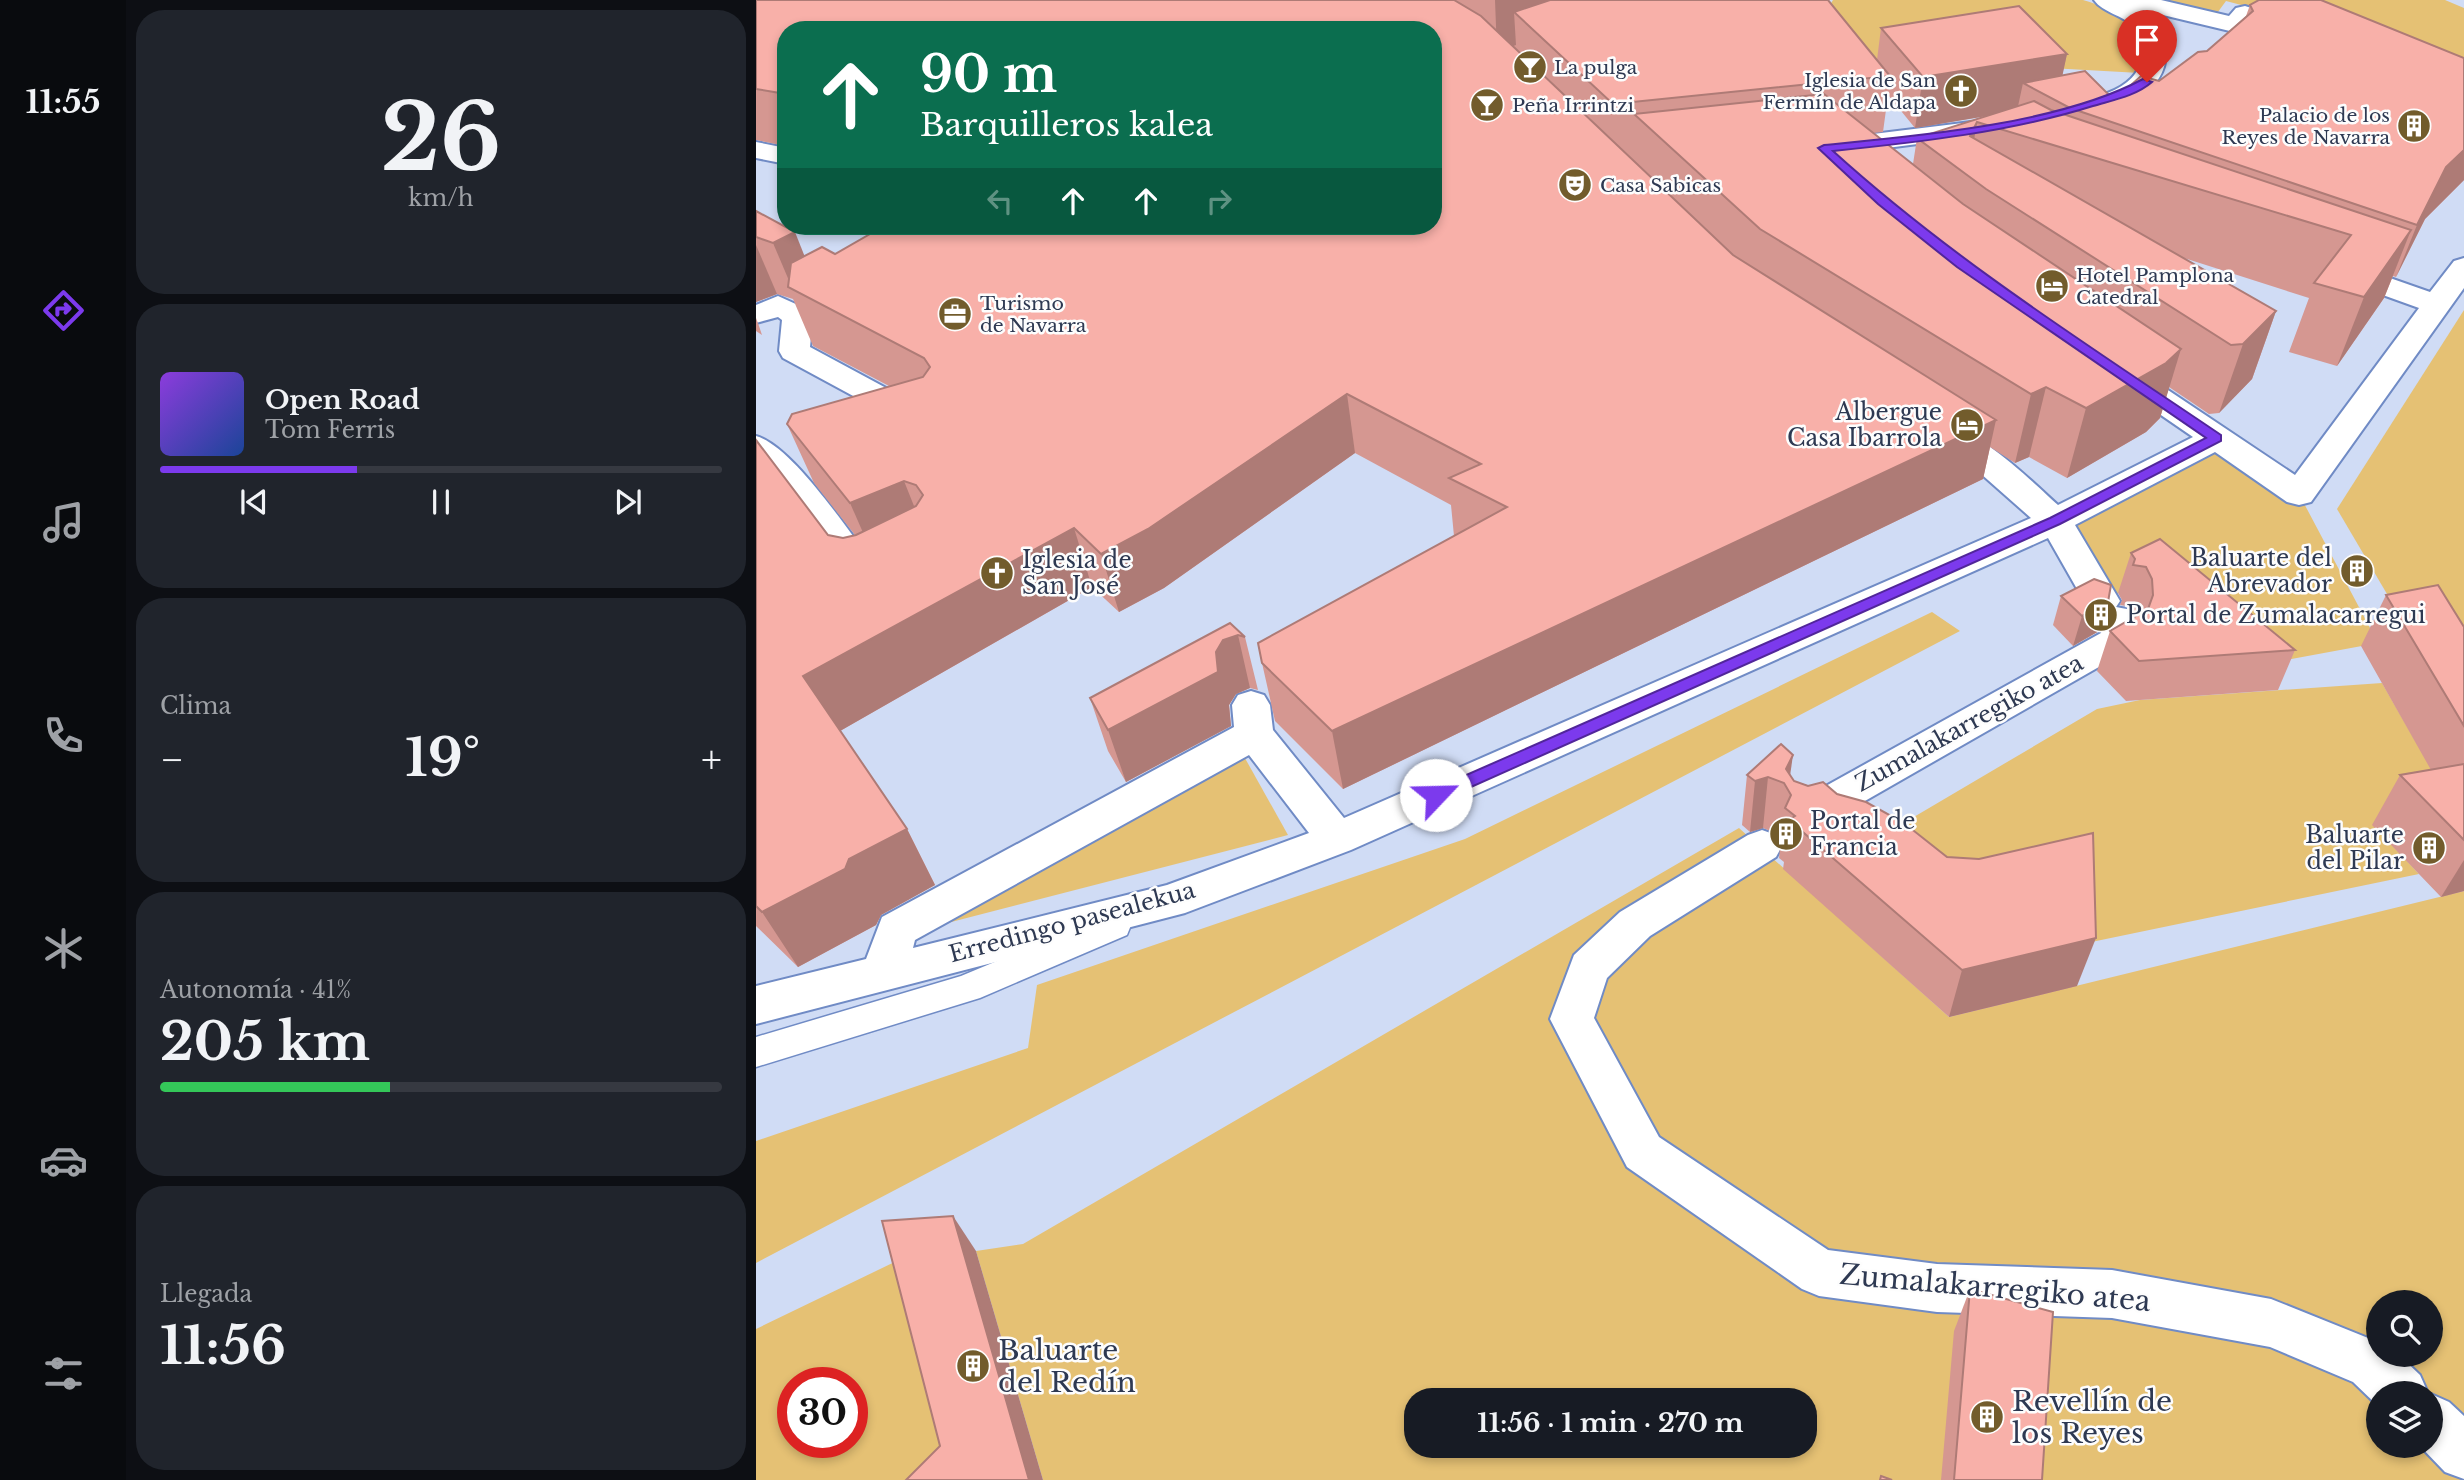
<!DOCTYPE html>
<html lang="es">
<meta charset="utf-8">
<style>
:root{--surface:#171b24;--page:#20242c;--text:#f1f3f6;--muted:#9ea1a6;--line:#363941;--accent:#7c3aed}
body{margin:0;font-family:"Libre Baskerville",serif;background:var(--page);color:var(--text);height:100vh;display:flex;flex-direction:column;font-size:26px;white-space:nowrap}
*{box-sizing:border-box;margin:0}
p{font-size:23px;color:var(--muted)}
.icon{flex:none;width:38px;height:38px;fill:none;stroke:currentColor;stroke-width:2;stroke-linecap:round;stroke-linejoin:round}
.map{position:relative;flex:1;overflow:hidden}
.panel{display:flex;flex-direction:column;gap:10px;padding:10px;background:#0d0f14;width:630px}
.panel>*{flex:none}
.guide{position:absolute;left:21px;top:21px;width:665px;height:214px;border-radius:28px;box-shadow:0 4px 10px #0003;background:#0b6e4f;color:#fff;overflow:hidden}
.tools{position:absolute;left:1610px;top:1290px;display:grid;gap:14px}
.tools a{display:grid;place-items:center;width:77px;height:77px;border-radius:50%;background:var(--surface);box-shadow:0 4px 10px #0003;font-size:35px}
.speed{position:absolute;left:21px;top:1367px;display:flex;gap:14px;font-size:35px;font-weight:700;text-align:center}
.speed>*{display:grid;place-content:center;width:91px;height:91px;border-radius:50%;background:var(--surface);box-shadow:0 4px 10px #0003;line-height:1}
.speed .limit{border:10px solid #d22;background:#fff;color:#111}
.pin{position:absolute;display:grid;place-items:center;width:60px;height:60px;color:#fff;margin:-72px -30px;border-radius:50% 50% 50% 0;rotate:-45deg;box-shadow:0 0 7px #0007}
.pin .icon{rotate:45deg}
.me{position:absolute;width:77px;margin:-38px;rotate:66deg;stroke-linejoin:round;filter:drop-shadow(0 0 5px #0008)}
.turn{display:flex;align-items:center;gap:24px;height:147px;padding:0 28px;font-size:32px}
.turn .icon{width:91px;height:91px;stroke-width:2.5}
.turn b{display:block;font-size:49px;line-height:60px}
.lanes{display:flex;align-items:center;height:66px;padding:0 28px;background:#0003;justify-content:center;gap:35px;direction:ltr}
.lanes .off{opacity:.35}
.big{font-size:52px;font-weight:700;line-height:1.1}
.panel .widget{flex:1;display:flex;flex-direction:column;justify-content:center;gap:10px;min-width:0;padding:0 24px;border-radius:28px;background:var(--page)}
.panel .dial{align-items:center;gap:0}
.dial b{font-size:91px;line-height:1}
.song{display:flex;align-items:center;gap:21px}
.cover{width:84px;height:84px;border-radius:10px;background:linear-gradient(135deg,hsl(270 70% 55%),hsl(220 70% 35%))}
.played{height:7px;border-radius:4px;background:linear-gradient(90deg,var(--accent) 35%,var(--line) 35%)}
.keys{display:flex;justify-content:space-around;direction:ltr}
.heat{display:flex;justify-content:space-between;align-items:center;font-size:38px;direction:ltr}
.charge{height:10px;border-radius:5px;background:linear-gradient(90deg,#34c759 41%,var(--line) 0)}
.trip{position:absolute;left:648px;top:1388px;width:413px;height:70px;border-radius:28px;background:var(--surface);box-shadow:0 4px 10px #0003;font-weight:700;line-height:70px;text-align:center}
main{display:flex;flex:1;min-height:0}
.tab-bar{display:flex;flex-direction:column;width:126px;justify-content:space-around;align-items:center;background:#090b0e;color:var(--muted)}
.tab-bar .icon{width:49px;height:49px}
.tab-bar .current{color:var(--accent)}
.tab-bar b{font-size:32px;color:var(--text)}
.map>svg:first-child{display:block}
.green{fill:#e5c174;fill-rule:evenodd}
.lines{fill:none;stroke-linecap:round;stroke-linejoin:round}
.lane-casing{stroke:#708bc5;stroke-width:3}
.street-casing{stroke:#708bc5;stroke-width:4}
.lane{fill:#fff;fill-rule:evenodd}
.street{fill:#fff;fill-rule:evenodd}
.wall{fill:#d59791;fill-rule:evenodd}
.shaded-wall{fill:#ae7b76}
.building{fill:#f8b0a9;stroke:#ae7b76;stroke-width:2}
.route{fill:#7c3aed;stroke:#51269a;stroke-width:2}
.labels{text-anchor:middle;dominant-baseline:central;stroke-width:5;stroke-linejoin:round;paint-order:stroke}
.far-poi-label{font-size:19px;fill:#2e3952;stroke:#fdfdfd;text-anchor:start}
.poi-label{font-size:23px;fill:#2e3952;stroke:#fdfdfd;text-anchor:end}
.street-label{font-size:23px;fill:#2e3952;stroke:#fdfdfd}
.near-street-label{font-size:28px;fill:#2e3952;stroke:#fdfdfd}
.near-poi-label{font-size:28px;fill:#2e3952;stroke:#fdfdfd;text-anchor:start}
</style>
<main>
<nav class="tab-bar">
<b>11:55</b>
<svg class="icon current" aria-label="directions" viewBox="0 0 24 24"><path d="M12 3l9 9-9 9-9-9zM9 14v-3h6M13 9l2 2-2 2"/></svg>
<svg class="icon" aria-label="music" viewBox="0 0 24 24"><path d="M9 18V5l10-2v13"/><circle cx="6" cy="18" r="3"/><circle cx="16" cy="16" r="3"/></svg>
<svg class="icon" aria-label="phone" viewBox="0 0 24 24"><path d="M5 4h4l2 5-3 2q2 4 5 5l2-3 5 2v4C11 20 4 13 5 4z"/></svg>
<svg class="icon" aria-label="climate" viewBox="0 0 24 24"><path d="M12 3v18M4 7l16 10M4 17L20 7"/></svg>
<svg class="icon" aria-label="car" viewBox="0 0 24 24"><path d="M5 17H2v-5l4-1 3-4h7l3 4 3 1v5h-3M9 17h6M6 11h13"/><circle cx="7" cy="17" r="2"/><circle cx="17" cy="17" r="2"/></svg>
<svg class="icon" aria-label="filters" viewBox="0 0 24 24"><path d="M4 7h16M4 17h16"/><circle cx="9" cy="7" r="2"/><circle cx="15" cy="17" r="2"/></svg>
</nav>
<section class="panel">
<div class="widget dial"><b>26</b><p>km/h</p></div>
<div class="widget">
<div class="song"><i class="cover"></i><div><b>Open Road</b><p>Tom Ferris</p></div></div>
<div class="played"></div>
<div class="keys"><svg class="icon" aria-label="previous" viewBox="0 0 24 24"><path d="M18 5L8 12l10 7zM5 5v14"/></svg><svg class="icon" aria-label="pause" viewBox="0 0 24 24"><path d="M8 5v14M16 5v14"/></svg><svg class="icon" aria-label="next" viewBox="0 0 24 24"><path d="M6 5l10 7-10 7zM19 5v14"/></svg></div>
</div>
<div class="widget"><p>Clima</p>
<div class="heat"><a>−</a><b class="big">19°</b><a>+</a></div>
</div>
<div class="widget"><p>Autonomía · 41%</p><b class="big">205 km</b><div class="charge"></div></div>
<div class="widget"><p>Llegada</p><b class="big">11:56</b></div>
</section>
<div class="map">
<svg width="1708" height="1480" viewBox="0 0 1708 1480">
<rect width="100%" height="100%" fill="#d0dcf5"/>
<g class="green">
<path d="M1077,0H1327C1360,9 1374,24 1389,53L1384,73L1274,67L1114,79L1069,13Z"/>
<path d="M1398,0H1689L1708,8V63L1470,1L1459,16Z"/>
<path d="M1708,310V694L1681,679L1581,509Z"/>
<path d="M1460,438L1543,494L1622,643L1493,667L1391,579L1346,601L1299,521Z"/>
<path d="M1176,612L1204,631L0,1263V1141L272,1048L281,985L709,839Z"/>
<path d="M1626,683L1699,810L1617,825L1663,874L1321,945L1210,908L1129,834L1341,709L1384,700Z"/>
<path d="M485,751L532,835L172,928Z"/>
<path d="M983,828L1193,1017L1708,891V1480H287L220,1251L267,1244ZM1622,1302H1675V1354H1622ZM1622,1393H1675V1446H1622ZM660,1400H1048V1446H660Z"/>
<path d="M151,1256L206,1480H0V1329ZM37,1382H96V1442H37Z"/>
</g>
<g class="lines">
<g class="lane-casing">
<path id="lane" d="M359,912L371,915L375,925L371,935L224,998L0,1067V1037L205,976Z"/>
</g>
<g class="street-casing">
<g id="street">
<path d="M1338,0H1405L1473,16L1480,8L1489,6L1550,26L1553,31L1550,36L1541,38L1493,23L1487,30L1478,32L1386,10C1399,20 1410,34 1410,51C1411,104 1344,111 1305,121L1296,119L1292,113L1296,107C1327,100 1385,94 1386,53C1386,44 1384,35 1378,27C1367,15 1347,13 1338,0Z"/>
<path d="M1215,122L1224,124L1228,130L1224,136L1076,155L1067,153L1063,147L1067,141L1076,139Z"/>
<path d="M0,142L30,148V164L0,158Z"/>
<path d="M1708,258V288L1555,502L1543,505L1531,502L1459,452L1319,525L1364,601L1360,607L1376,610C1383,623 1383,636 1376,648L1060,829L1046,834L1032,829L1026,818L1032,807L1345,633L1349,613L1333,610L1292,538L595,850L429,913L0,1024V986L110,959L126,917L478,727L476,705L482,695L495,691L508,695L514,705L517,730L588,818L1275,518L1224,473L1178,441L1173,434L1178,427C1213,417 1276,482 1302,505L1437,437L1354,380L1349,373L1354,366L1365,363L1376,366L1539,475L1663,308L1574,276L1569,270L1574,264L1584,261L1594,264L1674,292L1698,261ZM493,755L553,833L411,885L157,948L159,940Z"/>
<path d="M22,296L53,310L57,316L54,347L171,410L176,417L171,424L160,427L149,424L27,358L23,351L26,320L22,317L0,323V305Z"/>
<path d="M0,436C37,446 95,535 120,567L126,576L120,585L108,588L96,585L21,486L0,465Z"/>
<path d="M1006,830L1020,835L1026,846L1020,857L894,936L851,978L838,1018L903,1137L1072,1250L1181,1264L1356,1270L1515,1299L1622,1342V1354H1642L1664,1375L1672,1393H1622V1406L1597,1382L1514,1347L1356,1318L1181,1312L1063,1296L1046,1289L871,1167L794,1019L818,955L864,912L992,835Z"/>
<path d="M1675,1394L1693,1402L1708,1416V1479L1689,1472L1664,1446H1675Z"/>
</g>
</g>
<use href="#lane" class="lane"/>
<use href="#street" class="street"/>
</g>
<g class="wall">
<path d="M0,0H1072L1121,60L1125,28L1311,54L1306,75L1358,100L1403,81L1451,51L1490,16L1494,5L1708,58V180L1669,219L1640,277L1637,276L1628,298L1581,366L1533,352L1553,298L1428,258L1520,311L1496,379L1463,413L1453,414L1413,387L1404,418L1390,432L1311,478L1273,457L1259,463L1234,447L1227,479L587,789L519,721L506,663L698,536L695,505L599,453L408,588L363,612L336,587L84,731L151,829L179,885L125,915L120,925L42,967L0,926V440L72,535L87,538L99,535L58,483L31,424L133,386L57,346L37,299L21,294L0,302V210L48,256L79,254L677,30H30V146L0,140ZM1132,95L1159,128L1229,116L1161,138L1157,164L1117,133L1127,132Z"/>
<path d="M0,318L3,326L6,335L0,331Z"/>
<path d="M1375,553L1539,650L1522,690L1370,701L1341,671L1354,631L1381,615L1376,607L1364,605L1366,600L1362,593Z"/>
<path d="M1630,595L1708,627V891L1685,897L1616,825L1644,775L1675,770L1605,646Z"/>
<path d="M1305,596L1352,602L1343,631L1317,646L1297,625Z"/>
<path d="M474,623L489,637L502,690L494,688L480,694L473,705L475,726L370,782L352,751L334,698Z"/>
<path d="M991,775H1034L1038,781L1081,794L1321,986L1193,1017L1027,869L1028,862L1023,858L1025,839L1022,834L1007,828L994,832L986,825Z"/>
<path d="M1214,1289L1286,1480H1185L1198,1331Z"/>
</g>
<g class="shaded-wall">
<path d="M739,0H893L758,12L760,45L741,52Z"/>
<path d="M1311,54L1301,101L1267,83L1261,111L1159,128L1167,77Z"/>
<path d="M1221,122L1212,176L1214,136Z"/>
<path d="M1708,150V180L1669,219L1640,277L1661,225L1690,167Z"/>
<path d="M1655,230L1628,298L1581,366L1608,297Z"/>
<path d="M39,232L62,290H37L17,243Z"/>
<path d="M0,245L21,294L0,302Z"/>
<path d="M1520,311L1496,379L1463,413L1487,344Z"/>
<path d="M1425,349L1404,418L1390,432L1311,478L1330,408Z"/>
<path d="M1290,387L1273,457L1259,463L1275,394Z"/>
<path d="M591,394L599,453L408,588L363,612L345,554Z"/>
<path d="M1240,420L1227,479L587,789L576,731Z"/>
<path d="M148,481L172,541L120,562L94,503Z"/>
<path d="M318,528L336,587L77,735L47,676Z"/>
<path d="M1352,602L1343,631L1317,646L1326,616Z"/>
<path d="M482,635L494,688L480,694L473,705L475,726L370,782L352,730L460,652L467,640Z"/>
<path d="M1037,755L1032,790L1030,769Z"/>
<path d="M1012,777L1007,828L994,832L999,781Z"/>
<path d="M151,829L179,885L125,915L120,925L42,967L6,912L93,859Z"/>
<path d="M1708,860V891L1685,897Z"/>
<path d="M1340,938L1321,986L1193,1017L1206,970Z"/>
<path d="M197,1216L220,1251L287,1480H273Z"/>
</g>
<g class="building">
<path d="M0,0H698L725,16L977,255L1240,420L576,731L506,663L502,643L751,507L693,478L725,464L591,394L392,529L345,554L318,528L47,676L151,829L93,859L89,869L6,912L0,906V440L72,535L87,538L100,535L160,506L167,495L160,485L148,481L94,503L31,424L36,414L167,377L174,367L168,358L32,287L35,263L66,247L79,254L128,226H677V30H30V94L0,89Z"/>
<path d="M794,0H1072L1134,76L857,104L758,12Z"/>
<path d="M1503,0H1565L1708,58V150L1690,167L1661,225L1314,108L1267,83L1329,71L1358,100L1385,76L1403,81L1442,52L1451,51L1497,11L1494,5Z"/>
<path d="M1263,6L1311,54L1167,77L1125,28Z"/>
<path d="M1068,94L1207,204L1425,349L1410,363L1330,408L1290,387L1275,394L1004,229L878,114Z"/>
<path d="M1278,101L1295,110L1655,230L1608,297L1558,283L1595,235L1221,122L1214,136L1520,311L1487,344L1475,345L1230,189L1161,138Z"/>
<path d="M0,211L39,232L17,243L0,237Z"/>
<path d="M1404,539L1539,650L1383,661L1354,631L1392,609L1397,595L1396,579L1390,567L1377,565L1379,559L1375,553Z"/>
<path d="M1338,579L1355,585L1352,602L1326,616L1305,596Z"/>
<path d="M1682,585L1708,627V726L1630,595Z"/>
<path d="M474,623L489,637L482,635L467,640L460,652L462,672L352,730L334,698Z"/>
<path d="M1025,744L1037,755L1030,769L1038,781L1052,786L1067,782L1081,794L1110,802L1148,823L1191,857L1223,859L1337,833L1340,938L1206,970L1033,820L1039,816L1029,808L1035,795L1028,783L1012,777L999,781L991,775Z"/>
<path d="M1708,764V840L1644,775Z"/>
<path d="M197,1216L273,1480H150L184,1446L126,1221Z"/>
<path d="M1214,1289L1297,1312L1286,1480H1198Z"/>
<path d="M1125,1476L1136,1480H1124Z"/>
</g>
<path class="route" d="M1387,79L1396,82C1380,96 1357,100 1337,106C1254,132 1164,142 1077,151C1196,259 1332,345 1465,435V441L1304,524L686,800H674V791L1294,518L1450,438L1201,267L1122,204L1062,148L1068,145C1163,136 1303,124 1387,79Z"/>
<defs>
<g id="bar-disc" transform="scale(1.75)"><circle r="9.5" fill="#725c2c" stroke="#fdfdfd"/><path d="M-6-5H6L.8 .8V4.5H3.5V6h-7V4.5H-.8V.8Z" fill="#fff"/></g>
<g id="church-disc" transform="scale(1.75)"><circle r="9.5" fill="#725c2c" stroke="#fdfdfd"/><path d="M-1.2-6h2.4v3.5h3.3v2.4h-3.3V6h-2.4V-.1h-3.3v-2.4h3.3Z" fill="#fff"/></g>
<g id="building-disc" transform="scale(1.75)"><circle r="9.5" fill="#725c2c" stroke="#fdfdfd"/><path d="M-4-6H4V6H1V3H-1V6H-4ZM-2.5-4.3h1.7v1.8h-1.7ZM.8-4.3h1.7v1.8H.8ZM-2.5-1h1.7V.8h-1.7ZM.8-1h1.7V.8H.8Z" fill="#fff"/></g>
<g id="theatre-disc" transform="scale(1.75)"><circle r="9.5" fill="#725c2c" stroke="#fdfdfd"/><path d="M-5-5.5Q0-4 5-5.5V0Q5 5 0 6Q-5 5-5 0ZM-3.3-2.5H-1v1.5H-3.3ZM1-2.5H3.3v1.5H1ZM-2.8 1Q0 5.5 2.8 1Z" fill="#fff"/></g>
<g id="hotel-disc" transform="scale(1.75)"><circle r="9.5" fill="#725c2c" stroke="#fdfdfd"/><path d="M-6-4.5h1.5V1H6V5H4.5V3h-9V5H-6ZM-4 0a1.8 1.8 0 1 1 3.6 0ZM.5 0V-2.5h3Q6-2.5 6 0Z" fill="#fff"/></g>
<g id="office-disc" transform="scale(1.75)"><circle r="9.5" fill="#725c2c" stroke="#fdfdfd"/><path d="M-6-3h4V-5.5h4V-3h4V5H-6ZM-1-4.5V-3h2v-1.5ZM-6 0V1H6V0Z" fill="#fff"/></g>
</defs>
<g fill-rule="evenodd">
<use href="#bar-disc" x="774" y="67"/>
<use href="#church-disc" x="1205" y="91"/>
<use href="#bar-disc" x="731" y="105"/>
<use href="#building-disc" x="1658" y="126"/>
<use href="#theatre-disc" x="819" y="185"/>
<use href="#hotel-disc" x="1296" y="286"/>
<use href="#office-disc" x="199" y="314"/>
<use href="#hotel-disc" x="1211" y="425"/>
<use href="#building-disc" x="1601" y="571"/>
<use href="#church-disc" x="241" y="573"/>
<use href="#building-disc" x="1345" y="615"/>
<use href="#building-disc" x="1030" y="834"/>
<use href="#building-disc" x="1673" y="848"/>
<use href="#building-disc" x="217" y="1366"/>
<use href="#building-disc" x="1231" y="1417"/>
</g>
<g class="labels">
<g class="far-poi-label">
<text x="798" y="67">La pulga</text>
<text x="1180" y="80" text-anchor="end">Iglesia de San<tspan x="1180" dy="22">Fermín de Aldapa</tspan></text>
<text x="756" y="105">Peña Irrintzi</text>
<text x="1634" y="115" text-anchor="end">Palacio de los<tspan x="1634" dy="22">Reyes de Navarra</tspan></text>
<text x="844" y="185">Casa Sabicas</text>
<text x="1320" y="275">Hotel Pamplona<tspan x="1320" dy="22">Catedral</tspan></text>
<text x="224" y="303">Turismo<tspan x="224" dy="22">de Navarra</tspan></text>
</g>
<g class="poi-label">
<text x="1186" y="412">Albergue<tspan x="1186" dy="26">Casa Ibarrola</tspan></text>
<text x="1576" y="558">Baluarte del<tspan x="1576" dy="26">Abrevador</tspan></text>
<text x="266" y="560" text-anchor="start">Iglesia de<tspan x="266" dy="26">San José</tspan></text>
<text x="1370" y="615" text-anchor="start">Portal de Zumalacarregui</text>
<text x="1054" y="821" text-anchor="start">Portal de<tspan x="1054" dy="26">Francia</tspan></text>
<text x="1648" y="835">Baluarte<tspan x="1648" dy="26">del Pilar</tspan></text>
</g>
<g class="street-label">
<text transform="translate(1213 723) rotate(-29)">Zumalakarregiko atea</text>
<text transform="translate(316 922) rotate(-15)">Erredingo pasealekua</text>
</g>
<g class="near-street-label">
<text transform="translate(1239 1288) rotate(5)">Zumalakarregiko atea</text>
</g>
<g class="near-poi-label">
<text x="242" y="1350">Baluarte<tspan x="242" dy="32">del Redín</tspan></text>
<text x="1256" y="1401">Revellín de<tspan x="1256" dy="32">los Reyes</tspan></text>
</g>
</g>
</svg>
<div class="tools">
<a><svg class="icon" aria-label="search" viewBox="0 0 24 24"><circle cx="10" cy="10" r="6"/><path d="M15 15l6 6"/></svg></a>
<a><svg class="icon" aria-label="layers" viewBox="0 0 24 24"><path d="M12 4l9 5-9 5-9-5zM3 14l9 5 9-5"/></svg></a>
</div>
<div class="speed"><div class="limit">30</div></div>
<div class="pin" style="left:1391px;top:82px;background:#d93025"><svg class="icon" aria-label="arrive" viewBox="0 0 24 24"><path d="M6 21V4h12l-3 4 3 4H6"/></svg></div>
<svg class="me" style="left:680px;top:795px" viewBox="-20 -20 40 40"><circle r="19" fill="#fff"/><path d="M0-13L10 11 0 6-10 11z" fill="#7c3aed"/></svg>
<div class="trip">11:56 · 1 min · 270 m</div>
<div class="guide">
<div class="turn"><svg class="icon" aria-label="ahead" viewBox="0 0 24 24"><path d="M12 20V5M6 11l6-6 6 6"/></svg><div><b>90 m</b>Barquilleros kalea</div></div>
<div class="lanes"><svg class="icon off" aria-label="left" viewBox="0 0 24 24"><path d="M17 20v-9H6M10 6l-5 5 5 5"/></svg><svg class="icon" aria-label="ahead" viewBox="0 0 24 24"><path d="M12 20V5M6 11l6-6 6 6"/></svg><svg class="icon" aria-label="ahead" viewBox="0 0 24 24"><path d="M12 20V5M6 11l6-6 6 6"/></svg><svg class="icon off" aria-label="right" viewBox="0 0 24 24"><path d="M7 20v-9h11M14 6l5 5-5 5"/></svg></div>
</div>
</div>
</main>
